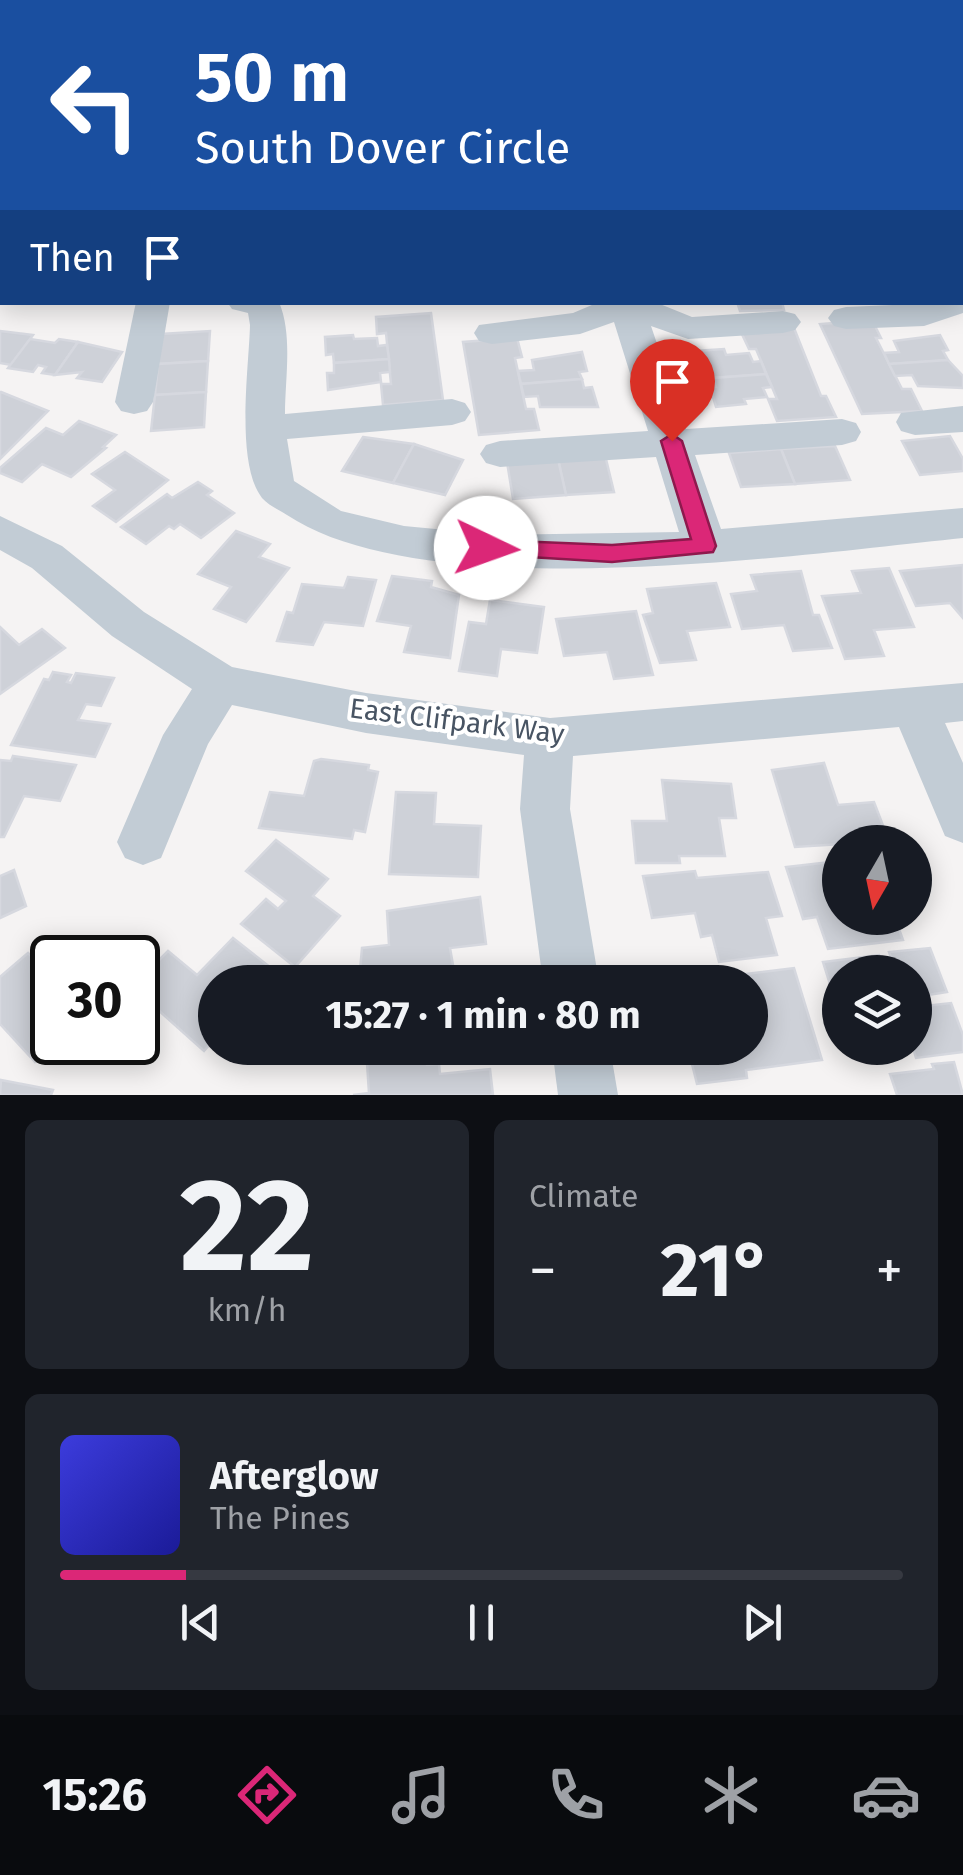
<!DOCTYPE html>
<meta charset="utf-8">
<style>
:root{--surface:#171b24;--page:#20242c;--text:#f1f3f6;--muted:#9ea1a6;--line:#363941;--accent:#db2777}
body{margin:0;font-family:"Fira Sans",sans-serif;background:var(--page);color:var(--text);height:100vh;display:flex;flex-direction:column;font-size:38px;white-space:nowrap}
*{box-sizing:border-box;margin:0}
p{font-size:32px;color:var(--muted)}
.icon{flex:none;width:55px;height:55px;fill:none;stroke:currentColor;stroke-width:2;stroke-linecap:round;stroke-linejoin:round}
.map{position:relative;height:1095px;overflow:hidden}
.side{display:flex;flex-direction:column;gap:25px;padding:25px;background:#0d0f14;flex:1}
.side>*{flex:none}
.guide{position:absolute;left:0px;top:0px;width:965px;height:305px;box-shadow:0 5px 25px #0003;background:#1a4fa0;color:#fff;overflow:hidden}
.needle{width:65px;rotate:189deg}
.tools{position:absolute;left:822px;top:825px;display:grid;gap:20px}
.tools a{display:grid;place-items:center;width:110px;height:110px;border-radius:50%;background:var(--surface);box-shadow:0 5px 25px #0003;font-size:50px}
.speed{position:absolute;left:30px;top:935px;display:flex;gap:20px;font-size:50px;font-weight:700;text-align:center}
.speed>*{display:grid;place-content:center;width:130px;height:130px;border-radius:50%;background:var(--surface);box-shadow:0 5px 25px #0003;line-height:1}
.speed .limit{border:5px solid #111;border-radius:15px;background:#fff;color:#111}
.pin{position:absolute;display:grid;place-items:center;width:85px;height:85px;color:#fff;margin:-102px -42px;border-radius:50% 50% 50% 0;rotate:-45deg;box-shadow:0 0 10px #0007}
.pin .icon{rotate:45deg}
.me{position:absolute;width:110px;margin:-55px;rotate:93deg;stroke-linejoin:round;filter:drop-shadow(0 0 8px #0008)}
.turn{display:flex;align-items:center;gap:35px;height:210px;padding:0 30px;font-size:45px}
.turn .icon{width:130px;height:130px;stroke-width:2.5}
.turn b{display:block;font-size:70px;line-height:85px}
.then{display:flex;align-items:center;height:95px;padding:0 30px;background:#0003;gap:20px;font-size:38px}
.big{font-size:75px;font-weight:700;line-height:1.1}
.side .tile{flex:1;display:flex;flex-direction:column;justify-content:center;gap:15px;min-width:0;padding:0 35px;border-radius:15px;background:var(--page)}
.side .dial{align-items:center;gap:0}
.dial b{font-size:130px;line-height:1}
.song{display:flex;align-items:center;gap:30px}
.cover{width:120px;height:120px;border-radius:15px;background:linear-gradient(135deg,hsl(240 70% 55%),hsl(240 70% 35%))}
.played{height:10px;border-radius:5px;background:linear-gradient(90deg,var(--accent) 15%,var(--line) 15%)}
.keys{display:flex;justify-content:space-around;direction:ltr}
.heat{display:flex;justify-content:space-between;align-items:center;font-size:55px;direction:ltr}
.side .tiles{flex:1;display:grid;gap:25px;grid-template-columns:1fr 1fr}
.tile:last-child{grid-column:span 2}
.trip{position:absolute;left:198px;top:965px;width:570px;height:100px;border-radius:50px;background:var(--surface);box-shadow:0 5px 25px #0003;font-weight:700;line-height:100px;text-align:center}
.tab-bar{display:flex;height:160px;justify-content:space-around;align-items:center;background:#090b0e;color:var(--muted)}
.tab-bar .icon{width:70px;height:70px}
.tab-bar .current{color:var(--accent)}
.tab-bar b{font-size:45px;color:var(--text)}
.map>svg:first-child{display:block}
.building{fill:#ced1d8;stroke:#d6d8df;stroke-width:2.5}
.lines{fill:none;stroke-linecap:round;stroke-linejoin:round}
.minor{fill:#c2ccd5;fill-rule:evenodd}
.major{fill:#b0c0d4;fill-rule:evenodd}
.route{fill:#db2777;stroke:#8e194d;stroke-width:2.5}
.labels{text-anchor:middle;dominant-baseline:central;stroke-width:8;stroke-linejoin:round;paint-order:stroke}
.street-label{font-size:28px;fill:#485463;stroke:#fff}
</style>
<div class="map">
<svg width="963" height="1095" viewBox="0 0 963 1095">
<rect width="100%" height="100%" fill="#f5f3f3"/>
<g class="building">
<path d="M737,302H782L784,310L740,311Z"/>
<path d="M431,313L443,400L383,405L381,384H391L386,333L377,334L376,317Z"/>
<path d="M872,320L881,338H876L902,389H911L922,411L862,414L820,324Z"/>
<path d="M794,328L821,396H826L836,417L777,421L768,399H777L756,349H749L741,332Z"/>
<path d="M0,331L33,335L11,365L0,363Z"/>
<path d="M210,331L208,361L158,364L161,334Z"/>
<path d="M353,335L354,339L377,338L378,346L387,345L389,359L334,363L333,354L326,355L325,337Z"/>
<path d="M940,335L948,350L943,351L948,360L889,364L884,353L899,352L894,341Z"/>
<path d="M517,338L522,357L515,358L526,409H534L539,430L479,435L463,342Z"/>
<path d="M30,339L55,343L59,339L78,342L55,375L42,373L46,367L38,365L33,372L8,368Z"/>
<path d="M78,342L122,352L102,382L77,378L82,372L55,375Z"/>
<path d="M724,349L726,355L749,353L753,362L761,361L766,374L713,378L710,369H703L696,351Z"/>
<path d="M582,352L587,371L579,372L582,379L521,384L518,371L534,370L532,360Z"/>
<path d="M389,359L390,372L380,373L381,382L328,390L327,373H334V363Z"/>
<path d="M948,360L963,376V388L918,386L912,375L895,376L889,364Z"/>
<path d="M208,361L206,392L155,395L158,364Z"/>
<path d="M766,374L772,387L763,388L767,397L744,399L746,404L716,407L710,387H716L713,378Z"/>
<path d="M582,379L584,388L592,387L598,407H540L538,396L524,397L521,384Z"/>
<path d="M1,392L48,411L0,459V393Z"/>
<path d="M206,392L204,427L151,431L155,395Z"/>
<path d="M79,421L116,435L103,447L106,448L71,477L42,464L22,482L0,473V468L46,428L63,435Z"/>
<path d="M950,436L963,459V471L920,475L902,441Z"/>
<path d="M363,437L414,444L393,483L342,471Z"/>
<path d="M414,444L463,460L445,495L393,483Z"/>
<path d="M835,446L850,480L795,484L781,449Z"/>
<path d="M781,449L795,484L741,487L729,453Z"/>
<path d="M125,452L168,480L116,522L93,506L115,490L92,474Z"/>
<path d="M605,455L614,492L566,495L558,459Z"/>
<path d="M558,459L566,495L513,499L507,462Z"/>
<path d="M198,482L212,491L207,495L234,513L201,538L180,524L174,529L169,526L146,544L121,527L167,494L172,498Z"/>
<path d="M236,531L270,544L259,557L289,568L246,622L214,609L231,587L198,574Z"/>
<path d="M963,565V618L950,603L916,606L900,571Z"/>
<path d="M889,568L914,627L874,630L884,656L845,659L822,596L861,593L852,571Z"/>
<path d="M801,571L813,615H819L832,648L793,651L784,625L742,629L731,594L757,591L751,575Z"/>
<path d="M392,576L432,581L431,587L459,595L450,658L404,652L411,626L377,621Z"/>
<path d="M348,577L376,580L363,626L324,622L313,645L277,641L287,612L293,613L302,584L344,588Z"/>
<path d="M716,583L730,627L687,631L696,660L660,663L643,615L653,613L647,589Z"/>
<path d="M490,600L544,607L537,653L501,649L497,676L459,671L469,622L486,624Z"/>
<path d="M636,611L653,675L614,679L607,652L564,656L556,619Z"/>
<path d="M0,627L19,645L42,629L65,648L0,694Z"/>
<path d="M53,672L71,675L67,682L71,683L76,673L114,678L101,706L86,704L78,720L110,724L95,757L11,745L44,679L49,680Z"/>
<path d="M13,756L76,765L60,801L24,796L4,837H0V760L11,761Z"/>
<path d="M321,759L369,765L368,770L378,772L365,832L354,830L352,839L259,828L270,792L304,796L314,761Z"/>
<path d="M824,763L838,805L874,802L889,841L795,847L772,770Z"/>
<path d="M662,780L731,784L736,818H719L725,856H679L680,863H636L632,821H667Z"/>
<path d="M396,792L436,793L434,824L481,826L478,877L389,874Z"/>
<path d="M276,840L328,879L313,896L340,916L295,967L241,924L266,899L278,909L286,901L246,871Z"/>
<path d="M840,861V918H895L903,940L828,949L817,917L803,919L786,867Z"/>
<path d="M14,870L26,906L0,918V876Z"/>
<path d="M695,871L697,878L768,872L782,916L766,918L777,955L719,962L712,935L701,937L695,913L652,918L643,876Z"/>
<path d="M480,897L486,944L450,948L456,982H359L362,948L389,945L387,911Z"/>
<path d="M233,938L289,982H215V1047L211,1043L204,1051L138,992V981L168,951L197,975Z"/>
<path d="M930,948L947,992L915,997V972H896L889,952Z"/>
<path d="M28,953L52,977V1042H56L35,1062L0,1024V977Z"/>
<path d="M879,955L885,972H840V1016L823,962Z"/>
<path d="M794,968L822,1060L746,1070L747,1078L697,1084L688,1048H750V982H714L713,978Z"/>
<path d="M951,1003L963,1035V1052L916,1058L913,1048L852,1055L850,1048H915V1007Z"/>
<path d="M366,1048H426L427,1065L439,1064L440,1074L490,1069L493,1095H353L369,1093Z"/>
<path d="M954,1062L963,1095H897L890,1074L934,1069L932,1064Z"/>
<path d="M1,1080L53,1090L51,1095H0Z"/>
</g>
<g class="lines">
<g class="minor">
<path d="M3,0H29L2,3Z"/>
<rect x="834" y="0" width="24" height="2"/>
<rect x="0" y="280" width="2" height="20"/>
<path d="M963,292V313L924,326L846,329L834,326L828,318L834,310L846,307L962,302Z"/>
<path d="M136,302H170L153,402L147,411L134,414L121,411L115,402Z"/>
<path d="M227,302H279C293,335 285,379 285,414L452,399L465,403L471,412L465,421L452,425L287,439L294,481L341,511L404,526L499,535L679,532L656,457L500,467L486,463L480,454L486,445L500,441L648,431L614,322L580,334L492,344L479,341L474,333L479,325L573,313L599,302H655L692,317L783,311L795,314L801,322L795,330L783,333L688,339L651,326L686,429L842,419L856,423L861,432L856,441L842,445L695,455L721,529L963,508V538C796,555 427,608 287,515C279,510 268,505 262,498C235,463 249,368 250,325L248,313L232,309Z"/>
<path d="M963,406V432L915,435L901,431L896,422L901,413Z"/>
<path d="M0,516L62,546L144,612L232,667L366,693L550,718L963,683V721L945,723L963,763V843L945,836L899,727L573,756L570,809L599,982H543L520,809L524,755L366,733L232,705L208,744L161,858L143,865L125,858L117,842L163,735L192,689L112,636L32,568L0,550Z"/>
<path d="M552,1048H610L618,1095H558Z"/>
</g>
<g class="major">
<rect x="0" y="8" width="2" height="18"/>
<rect x="962" y="76" width="1" height="20"/>
</g>
</g>
<path class="route" d="M672,434L682,441L716,546L713,552L612,562L477,554L474,548L477,542L486,540L612,545L691,539L661,441Z"/>
<g class="labels">
<g class="street-label">
<text transform="translate(457 721) rotate(7)">East Clifpark Way</text>
</g>
</g>
</svg>
<div class="tools">
<a><svg class="needle" viewBox="-14 -14 28 28"><path d="M0-13l5 13h-10z" fill="#e53935"/><path d="M0 13l5-13h-10z" fill="#9ea1a6"/></svg></a>
<a><svg class="icon" aria-label="layers" viewBox="0 0 24 24"><path d="M12 4l9 5-9 5-9-5zM3 14l9 5 9-5"/></svg></a>
</div>
<div class="speed"><div class="limit">30</div></div>
<div class="pin" style="left:672px;top:441px;background:#d93025"><svg class="icon" aria-label="arrive" viewBox="0 0 24 24"><path d="M6 21V4h12l-3 4 3 4H6"/></svg></div>
<svg class="me" style="left:486px;top:548px" viewBox="-20 -20 40 40"><circle r="19" fill="#fff"/><path d="M0-13L10 11 0 6-10 11z" fill="#db2777"/></svg>
<div class="trip">15:27 · 1 min · 80 m</div>
<div class="guide">
<div class="turn"><svg class="icon" aria-label="left" viewBox="0 0 24 24"><path d="M17 20v-9H6M10 6l-5 5 5 5"/></svg><div><b>50 m</b>South Dover Circle</div></div>
<div class="then">Then<svg class="icon" aria-label="arrive" viewBox="0 0 24 24"><path d="M6 21V4h12l-3 4 3 4H6"/></svg></div>
</div>
</div>
<section class="side">
<div class="tiles">
<div class="tile dial"><b>22</b><p>km/h</p></div>
<div class="tile"><p>Climate</p>
<div class="heat"><a>−</a><b class="big">21°</b><a>+</a></div>
</div>
<div class="tile">
<div class="song"><i class="cover"></i><div><b>Afterglow</b><p>The Pines</p></div></div>
<div class="played"></div>
<div class="keys"><svg class="icon" aria-label="previous" viewBox="0 0 24 24"><path d="M18 5L8 12l10 7zM5 5v14"/></svg><svg class="icon" aria-label="pause" viewBox="0 0 24 24"><path d="M8 5v14M16 5v14"/></svg><svg class="icon" aria-label="next" viewBox="0 0 24 24"><path d="M6 5l10 7-10 7zM19 5v14"/></svg></div>
</div>
</div>
</section>
<nav class="tab-bar">
<b>15:26</b>
<svg class="icon current" aria-label="directions" viewBox="0 0 24 24"><path d="M12 3l9 9-9 9-9-9zM9 14v-3h6M13 9l2 2-2 2"/></svg>
<svg class="icon" aria-label="music" viewBox="0 0 24 24"><path d="M9 18V5l10-2v13"/><circle cx="6" cy="18" r="3"/><circle cx="16" cy="16" r="3"/></svg>
<svg class="icon" aria-label="phone" viewBox="0 0 24 24"><path d="M5 4h4l2 5-3 2q2 4 5 5l2-3 5 2v4C11 20 4 13 5 4z"/></svg>
<svg class="icon" aria-label="climate" viewBox="0 0 24 24"><path d="M12 3v18M4 7l16 10M4 17L20 7"/></svg>
<svg class="icon" aria-label="car" viewBox="0 0 24 24"><path d="M5 17H2v-5l4-1 3-4h7l3 4 3 1v5h-3M9 17h6M6 11h13"/><circle cx="7" cy="17" r="2"/><circle cx="17" cy="17" r="2"/></svg>
</nav>
